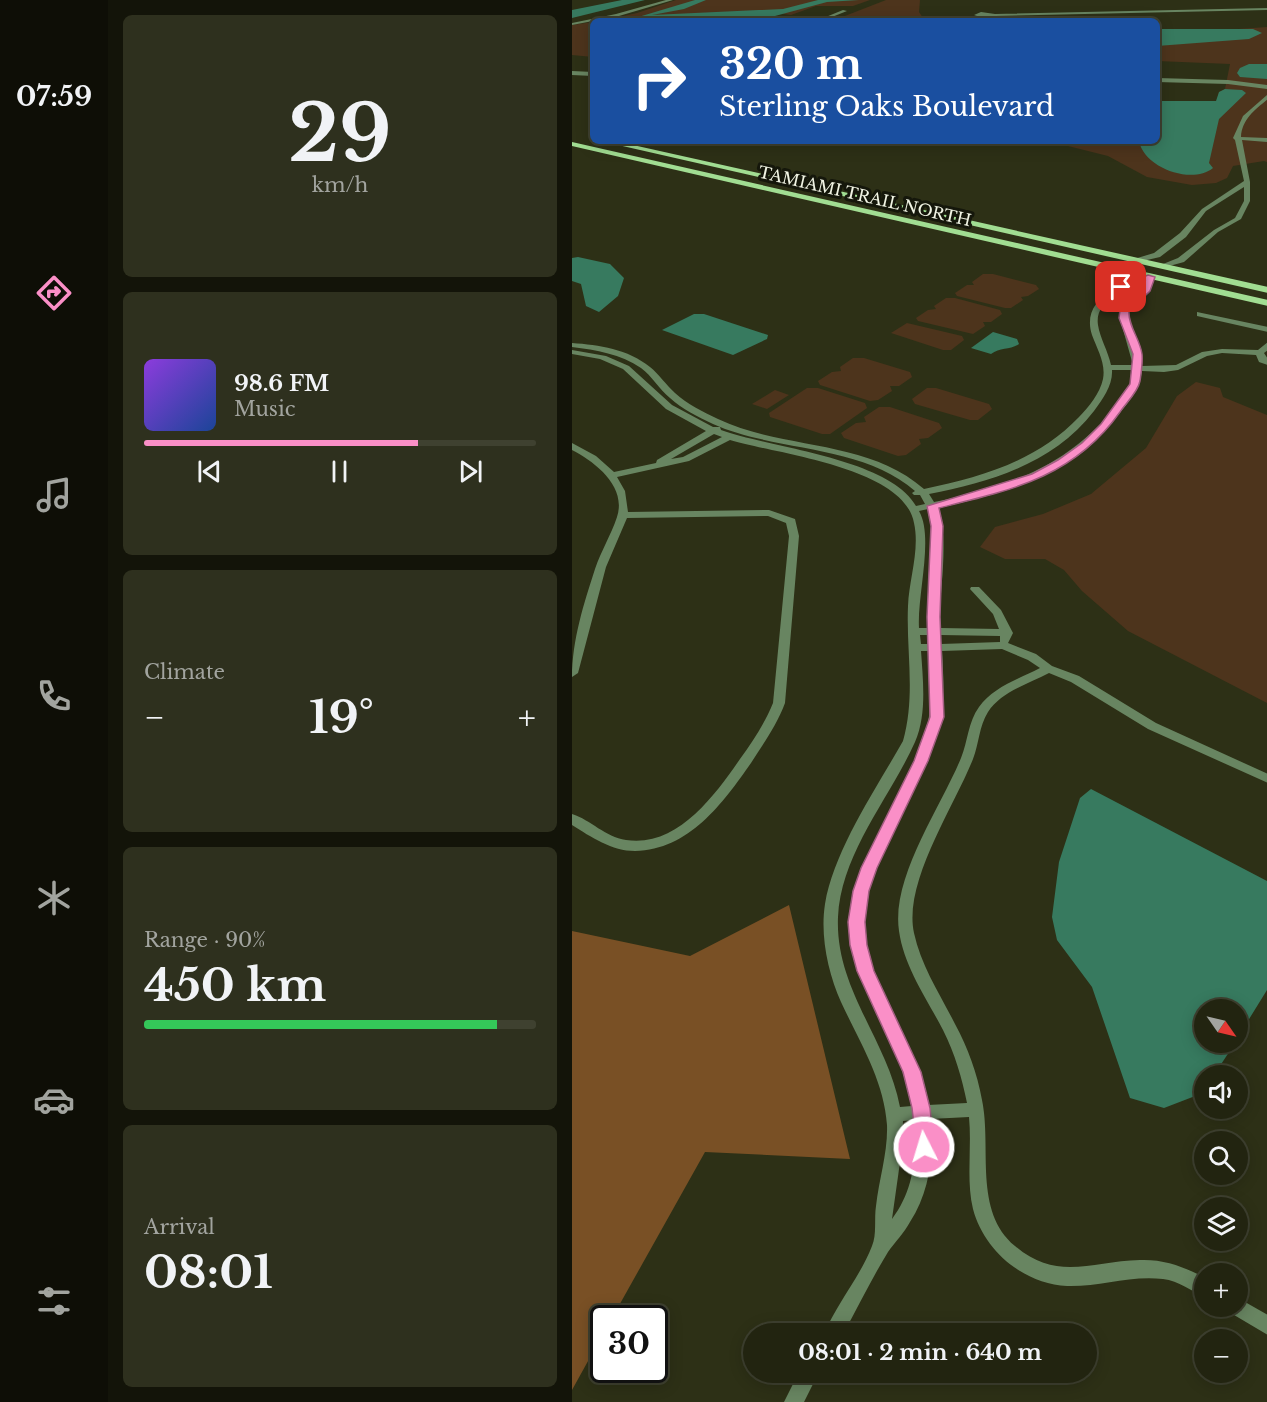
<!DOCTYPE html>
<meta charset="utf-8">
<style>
:root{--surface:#222410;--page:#2e301e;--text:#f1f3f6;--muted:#a2a49f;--line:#3f4130;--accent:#fa8fc7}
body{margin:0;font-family:"Libre Baskerville",serif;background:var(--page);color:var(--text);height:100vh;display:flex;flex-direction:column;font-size:22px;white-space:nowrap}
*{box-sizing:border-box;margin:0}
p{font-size:20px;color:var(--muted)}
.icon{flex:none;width:33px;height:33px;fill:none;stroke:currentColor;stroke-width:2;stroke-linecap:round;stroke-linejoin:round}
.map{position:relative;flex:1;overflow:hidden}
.details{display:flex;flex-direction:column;gap:15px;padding:15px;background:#131409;width:464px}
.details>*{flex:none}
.guide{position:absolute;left:18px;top:18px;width:570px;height:126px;border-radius:9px;box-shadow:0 3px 15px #0003,0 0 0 2px var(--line);background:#1a4fa0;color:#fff;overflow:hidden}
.needle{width:39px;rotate:124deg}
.tools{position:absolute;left:622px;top:999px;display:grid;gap:12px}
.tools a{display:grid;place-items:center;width:54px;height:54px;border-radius:50%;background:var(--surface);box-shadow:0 3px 15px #0003,0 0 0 2px var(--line);font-size:30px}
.speed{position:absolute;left:18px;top:1305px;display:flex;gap:12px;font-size:30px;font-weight:700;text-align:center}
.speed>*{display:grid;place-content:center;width:78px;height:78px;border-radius:50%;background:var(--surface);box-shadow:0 3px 15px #0003,0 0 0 2px var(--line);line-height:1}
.speed .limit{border:3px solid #111;border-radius:9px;background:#fff;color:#111}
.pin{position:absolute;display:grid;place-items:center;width:51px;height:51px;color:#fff;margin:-26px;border-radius:12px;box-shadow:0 3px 9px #0006}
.me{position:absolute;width:66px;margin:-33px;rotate:355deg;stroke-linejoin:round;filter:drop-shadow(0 0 4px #0008)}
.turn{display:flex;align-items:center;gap:21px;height:126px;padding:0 30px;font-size:27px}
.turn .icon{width:78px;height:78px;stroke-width:2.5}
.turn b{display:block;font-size:42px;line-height:51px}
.big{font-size:45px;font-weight:800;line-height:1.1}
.details .card{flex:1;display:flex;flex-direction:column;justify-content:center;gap:9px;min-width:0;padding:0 21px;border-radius:9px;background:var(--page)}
.details .dial{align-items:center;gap:0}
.dial b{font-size:78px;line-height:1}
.song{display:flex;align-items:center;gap:18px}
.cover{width:72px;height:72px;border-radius:9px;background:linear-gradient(135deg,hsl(270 70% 55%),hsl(220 70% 35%))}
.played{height:6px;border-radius:3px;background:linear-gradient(90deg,var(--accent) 70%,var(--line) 70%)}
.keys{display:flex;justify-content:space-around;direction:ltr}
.heat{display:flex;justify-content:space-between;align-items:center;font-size:33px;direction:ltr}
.charge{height:9px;border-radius:4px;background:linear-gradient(90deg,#34c759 90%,var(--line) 0)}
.trip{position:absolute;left:171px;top:1323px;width:354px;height:60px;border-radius:30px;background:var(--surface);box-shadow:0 3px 15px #0003,0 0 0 2px var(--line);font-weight:800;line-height:60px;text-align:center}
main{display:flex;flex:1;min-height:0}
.tab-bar{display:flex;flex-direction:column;width:108px;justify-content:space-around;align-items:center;background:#0e0e06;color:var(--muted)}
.tab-bar .icon{width:42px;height:42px}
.tab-bar .active{color:var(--accent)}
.tab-bar b{font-size:27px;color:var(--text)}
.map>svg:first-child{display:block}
.green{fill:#4d341c}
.forest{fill:#795025}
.water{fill:#377a5f}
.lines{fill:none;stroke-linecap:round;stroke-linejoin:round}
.street{fill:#688561;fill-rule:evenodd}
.primary{fill:#a1dd92;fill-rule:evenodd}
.route{fill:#fa8fc7;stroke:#a25d81;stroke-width:1.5}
.labels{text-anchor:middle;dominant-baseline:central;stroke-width:6;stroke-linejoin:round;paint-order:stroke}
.far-street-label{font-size:16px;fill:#f1f4e4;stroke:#15170b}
</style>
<main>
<nav class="tab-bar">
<b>07:59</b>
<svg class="icon active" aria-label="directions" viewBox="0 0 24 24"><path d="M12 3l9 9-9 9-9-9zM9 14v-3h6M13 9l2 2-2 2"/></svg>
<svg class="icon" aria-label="music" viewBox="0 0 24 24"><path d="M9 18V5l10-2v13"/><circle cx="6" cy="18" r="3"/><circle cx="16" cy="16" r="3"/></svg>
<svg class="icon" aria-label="phone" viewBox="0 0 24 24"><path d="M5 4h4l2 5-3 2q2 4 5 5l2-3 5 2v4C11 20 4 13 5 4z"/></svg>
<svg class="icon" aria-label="climate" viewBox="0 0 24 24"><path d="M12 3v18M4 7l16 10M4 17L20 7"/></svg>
<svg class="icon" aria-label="car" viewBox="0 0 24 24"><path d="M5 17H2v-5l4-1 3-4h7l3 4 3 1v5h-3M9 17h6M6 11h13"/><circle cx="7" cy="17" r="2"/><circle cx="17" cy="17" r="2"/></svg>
<svg class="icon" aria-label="filters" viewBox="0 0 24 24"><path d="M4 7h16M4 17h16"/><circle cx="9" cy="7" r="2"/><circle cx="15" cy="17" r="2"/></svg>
</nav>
<section class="details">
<div class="card dial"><b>29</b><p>km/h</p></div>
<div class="card">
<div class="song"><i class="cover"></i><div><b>98.6 FM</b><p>Music</p></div></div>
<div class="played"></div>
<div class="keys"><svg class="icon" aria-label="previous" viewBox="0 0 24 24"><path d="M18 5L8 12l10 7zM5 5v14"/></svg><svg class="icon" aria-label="pause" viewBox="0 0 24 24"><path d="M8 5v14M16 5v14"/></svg><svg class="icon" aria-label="next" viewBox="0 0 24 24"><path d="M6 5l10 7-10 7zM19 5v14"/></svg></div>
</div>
<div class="card"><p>Climate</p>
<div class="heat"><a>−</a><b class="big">19°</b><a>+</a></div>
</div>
<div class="card"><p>Range · 90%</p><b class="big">450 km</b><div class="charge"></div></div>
<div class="card"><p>Arrival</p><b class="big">08:01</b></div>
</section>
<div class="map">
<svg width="696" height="1402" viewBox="0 0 696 1402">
<rect width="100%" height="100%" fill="#2d3016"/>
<g class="green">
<path d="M104,0H298L281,6H244L219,15L206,13L185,21H28L65,13Z"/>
<path d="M314,0H348L347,12L353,21H260Z"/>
<path d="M21,22V57L0,55V25Z"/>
<path d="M695,27V162L692,161L661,166L655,178L644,183L620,185L575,177L536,156L476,141H585V101H645L647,92L653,89L658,64L585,61V29L638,31Z"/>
<path d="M411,274H421L464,285L467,289L456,296L449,297L451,300L439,308H433L385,296L383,293L395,285H402L400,282Z"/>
<path d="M374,298H383L428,310L430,314L419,322H411L413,326L401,334L346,321L344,318L356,310L364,309L362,306Z"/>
<path d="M335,323L390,336L392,340L379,350H371L319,333Z"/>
<path d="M281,358H292L338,372L340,377L327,386H318L320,391L306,400L298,401L248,385L246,381L260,372L269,371L268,367Z"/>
<path d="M624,382L648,388L651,397L695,415V703L556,631L510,591L492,570L473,559H433L408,547L423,527L471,514L519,494L574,448L605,396Z"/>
<path d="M235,388H246L293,403L295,408L258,434H250L198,417L197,413Z"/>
<path d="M355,388H364L417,404L420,409L406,420H398L343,404L340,399Z"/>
<path d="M203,390L217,395L195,409L180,404Z"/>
<path d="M307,407H318L367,423L370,428L356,438L347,439L349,444L334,455L326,456L272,438L269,433L284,423L294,422L292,417Z"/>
</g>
<path class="forest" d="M217,905L278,1159L133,1152L40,1318H32L31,1334L0,1390V931L118,956Z"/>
<g class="water">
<path d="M50,0H73L0,18V10Z"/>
<path d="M123,0H134L112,9L80,15L211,9L246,0H287L255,2L184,21H65L63,18Z"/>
<path d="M585,29H681L690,33L677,39L585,46Z"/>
<path d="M677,64H695V79L668,77L665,73L668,68Z"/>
<path d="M653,89L670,90L674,93L647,119L637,163L641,168C620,185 572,168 567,141H585V101H644L647,92Z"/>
<path d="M6,257L38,264L52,278L46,296L27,312L14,306L9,284L0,281V258Z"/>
<path d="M122,314H132L196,335L195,339L161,355L90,330Z"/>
<path d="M421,332L445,339L447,344C438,350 428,347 419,354L399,348Z"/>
<path d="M519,789L695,881V990L666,1037V1010H633V1042L663,1043L642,1075L633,1076L631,1093L592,1108L558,1098L520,987L485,940L480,917L487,862L508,798Z"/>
</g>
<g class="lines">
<g class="street">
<path d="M94,0H101L47,16L0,25V23L44,14Z"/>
<path d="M696,8V10L423,16L414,19L402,15L409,12L423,14Z"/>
<path d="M271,10L275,11L250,21H244Z"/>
<path d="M0,71L21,72V76L0,75Z"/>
<path d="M585,78L656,80L696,85V89L656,84L585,82Z"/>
<path d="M696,94V99C683,110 670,119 669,137L696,138V142L670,140L678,182V201L669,219L646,232L612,262L590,268L586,266L606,258L642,230L663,218L672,201V187L634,211L614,237L588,257L562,263V259L582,253L608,233L630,209L672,181L663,140L661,138L671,116Z"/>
<path d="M579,275L583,277L578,291L557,311L558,326L570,366L604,365L630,352L650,349L686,350L696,342V350L692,353L696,359V365L687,362L684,355L650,353L635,356L606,370L592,372L570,371C568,388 557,402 546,415C496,475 439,492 365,507C379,539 366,593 368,628L427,629L421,614L398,589L399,587H407L429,610L441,633L436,643L464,654L480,666L507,676L584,723L696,774V783L576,729L499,682L477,673C456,684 429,692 416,712C407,726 407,744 401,759C382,807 331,882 342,933C349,966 368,994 383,1024C396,1048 405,1073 410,1100C420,1148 401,1211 443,1246C485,1282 520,1261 568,1260C592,1259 613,1267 633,1278V1297C619,1291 607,1281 591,1279C558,1275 527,1287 495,1286C452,1284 412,1251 401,1209C394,1180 400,1148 397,1117L358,1119C362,1155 358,1191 338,1222C332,1233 323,1242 316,1252C300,1278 286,1307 271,1334H252C265,1303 288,1277 300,1246C305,1235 302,1218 304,1206C307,1179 316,1152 315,1125C312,1080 287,1041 269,1002C256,973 248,936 253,904C262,850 304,789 331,741C344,695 334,651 336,606C337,579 348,550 342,523C332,467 204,454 158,440L117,461L45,477L53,491L56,512L197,510L223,519L227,536L213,703C205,725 191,744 179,763C151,803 117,850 63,851C40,851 19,837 0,825V814C19,820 33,837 54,840C105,848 143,795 168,759C181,741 193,723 201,703L217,536L214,523L196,516L55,518L34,567L6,673L0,677C0,640 12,603 23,569C29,551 39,535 45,517C55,486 23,462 0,450V443L24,456L42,472L84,463L85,460L134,431L94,409L51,369L28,359L0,354V350L34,356L57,366L100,405L141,427H148L149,430C198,448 317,458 344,506L353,504L348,495H342L340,493L343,491C290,444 203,452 141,424C126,417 110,409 98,398C87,389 80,376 69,368C49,354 24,350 0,347V343C27,345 56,349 78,367C87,374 94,385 103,393C115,404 131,412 146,419C211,450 296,439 352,489C410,477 465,461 507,417C517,407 528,393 531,379C534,363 525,349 520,335C508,298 551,282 579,275ZM574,281L571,288L549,310L550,326L561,365H539C536,351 528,338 526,325C522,300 555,287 574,281ZM540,370H561C559,389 546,404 534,418C485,471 431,488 362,502L357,494C419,482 482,463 522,411C531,399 541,385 540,370ZM142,434L150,437L111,457L99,459ZM356,509C368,538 355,594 357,628H347C345,595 362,537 347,511ZM348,635H357L358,644H349ZM369,635L428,636V642L369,644ZM430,649L456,660L468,668C447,679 421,687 407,707C396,722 396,741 389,758C369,807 319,877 327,931C332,967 355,999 371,1030C383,1054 390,1078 395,1103L356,1105C351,1084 344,1064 335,1045C318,1006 290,966 292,922C295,855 343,802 363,741C373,712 372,681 370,651ZM349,651H358C360,681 361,712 351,741C330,803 282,855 278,922C276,966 303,1006 320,1045C329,1065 335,1085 340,1106L328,1107C315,1039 263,989 266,917C269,853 318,798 343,742C355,715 351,680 349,651ZM342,1120C345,1156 342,1190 320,1219L330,1148L331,1121Z"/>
<path d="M625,312L696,327V332L625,316Z"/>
<path d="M666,1298L696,1315V1335L657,1312L654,1306H666Z"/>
<path d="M227,1372H247L232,1402H212Z"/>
</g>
<g class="primary">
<path d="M43,141L696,287V293L33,142Z"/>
<path d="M0,142L696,300V306L0,146Z"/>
</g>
</g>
<path class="route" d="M576,275L583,277L578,291L557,311C556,326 568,339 570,354C571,362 569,374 568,381C566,392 554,403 548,412C502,477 440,490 367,508L371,526L368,617L372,717L356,761L305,868L297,891L293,922L295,945L302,971L349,1072L358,1108L362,1147L359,1153L352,1155L345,1153L340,1108L331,1072L285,971L278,945L276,922L281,891L289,868L342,761L358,717L355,617L359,526L355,506L460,474L486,460L510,443L529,424L558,384L561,354L547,318L548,310L571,288L573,282L549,290L545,287Z"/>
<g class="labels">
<g class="far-street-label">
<text transform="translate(293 196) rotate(13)">TAMIAMI TRAIL NORTH</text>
</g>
</g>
</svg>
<div class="tools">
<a><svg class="needle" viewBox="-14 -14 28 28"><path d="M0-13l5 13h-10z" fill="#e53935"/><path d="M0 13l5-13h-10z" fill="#a2a49f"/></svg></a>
<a><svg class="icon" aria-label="sound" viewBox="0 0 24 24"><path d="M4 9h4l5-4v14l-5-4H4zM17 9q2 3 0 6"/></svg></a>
<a><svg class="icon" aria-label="search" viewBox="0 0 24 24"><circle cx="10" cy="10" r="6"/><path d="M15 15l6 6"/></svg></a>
<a><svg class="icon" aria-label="layers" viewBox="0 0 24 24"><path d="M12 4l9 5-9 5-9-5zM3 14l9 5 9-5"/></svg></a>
<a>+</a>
<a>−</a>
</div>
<div class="speed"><div class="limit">30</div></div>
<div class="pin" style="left:549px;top:287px;background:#d93025"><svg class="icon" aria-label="arrive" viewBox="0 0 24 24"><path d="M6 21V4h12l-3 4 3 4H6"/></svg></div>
<svg class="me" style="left:352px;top:1147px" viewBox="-20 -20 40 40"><circle r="17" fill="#fa8fc7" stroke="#fff" stroke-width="3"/><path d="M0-11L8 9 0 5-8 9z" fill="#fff"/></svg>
<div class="trip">08:01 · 2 min · 640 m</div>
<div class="guide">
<div class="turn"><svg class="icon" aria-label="right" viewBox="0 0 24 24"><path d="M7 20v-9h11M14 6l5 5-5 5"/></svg><div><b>320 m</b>Sterling Oaks Boulevard</div></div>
</div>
</div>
</main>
